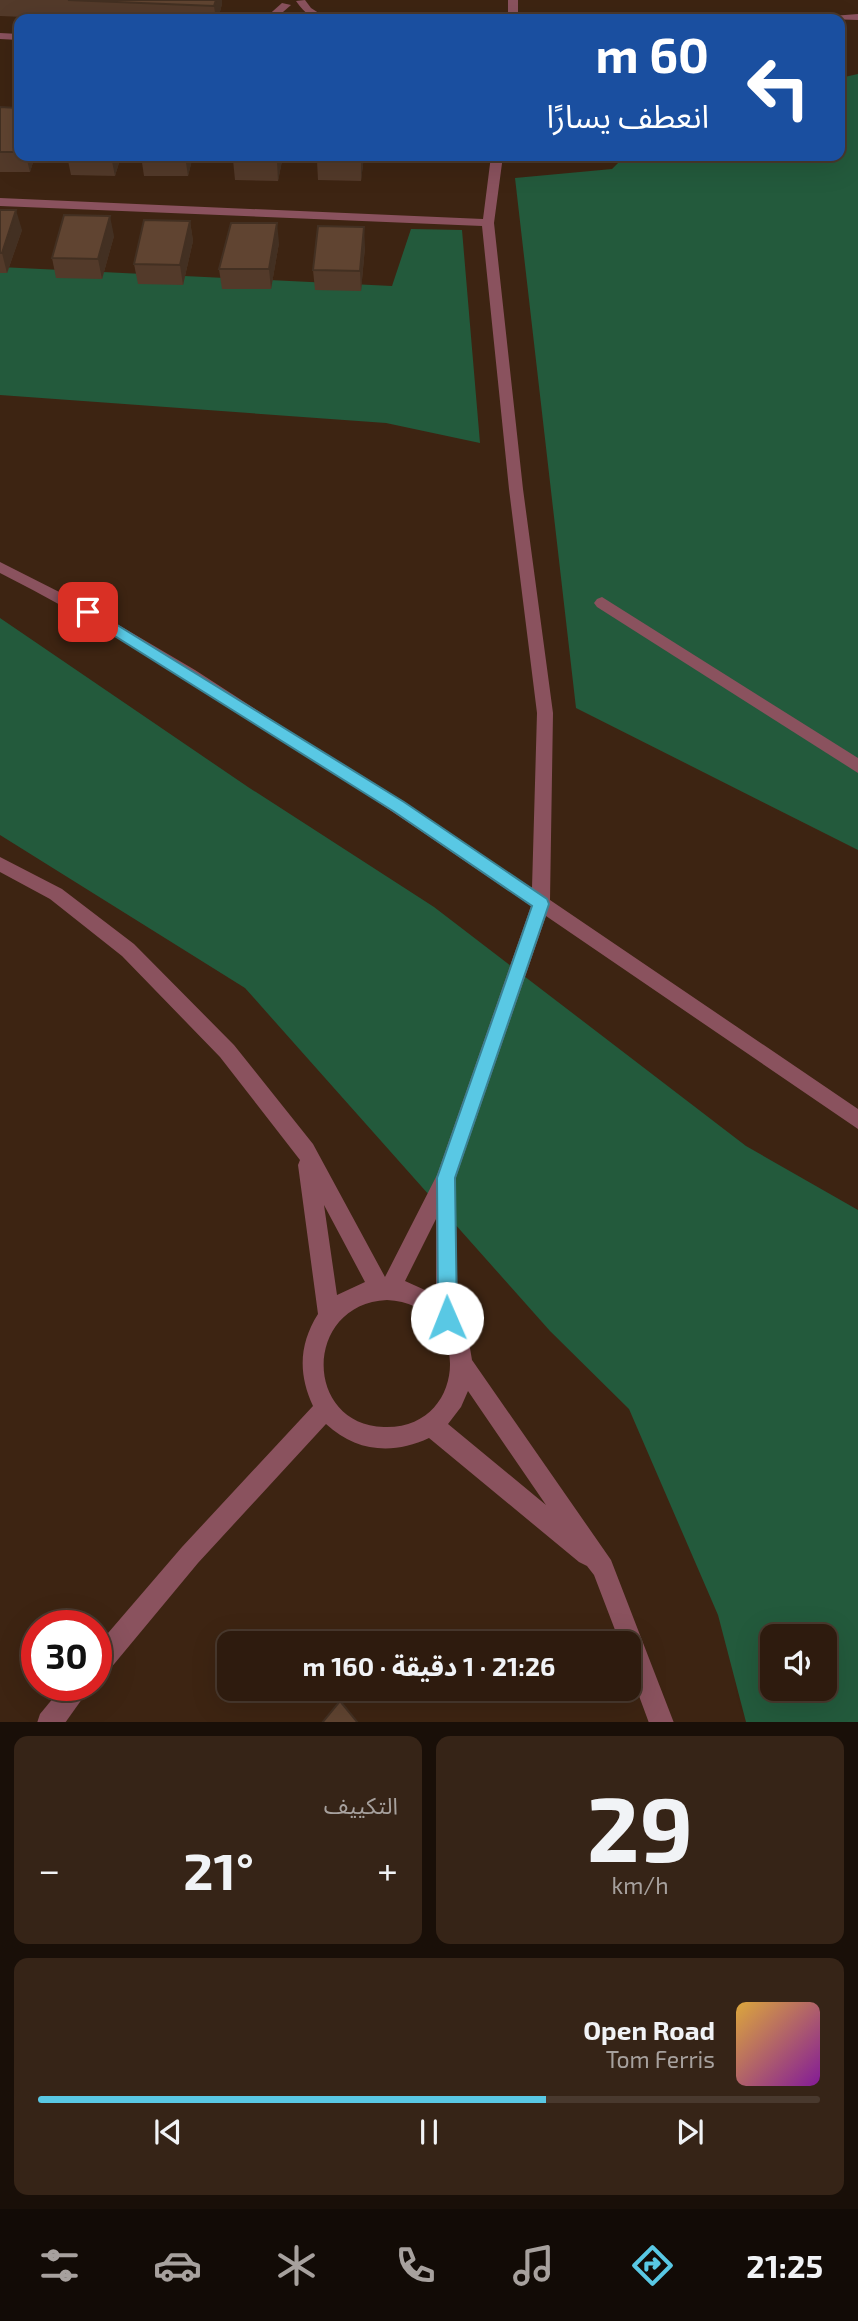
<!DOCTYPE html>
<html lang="ar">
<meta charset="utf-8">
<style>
:root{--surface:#2e1b0e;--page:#362417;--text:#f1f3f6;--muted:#a7a19e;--line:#49392e;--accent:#59c8e4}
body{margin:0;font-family:"Exo 2","Noto Sans Arabic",sans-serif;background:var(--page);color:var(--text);direction:rtl;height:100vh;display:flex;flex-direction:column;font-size:26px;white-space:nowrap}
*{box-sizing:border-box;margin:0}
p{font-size:23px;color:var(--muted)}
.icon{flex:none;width:38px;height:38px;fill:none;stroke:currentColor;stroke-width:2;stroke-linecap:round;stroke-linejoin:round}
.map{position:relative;height:1722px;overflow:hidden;direction:ltr}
.drawer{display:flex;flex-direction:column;gap:14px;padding:14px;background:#190f08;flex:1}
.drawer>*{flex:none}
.guide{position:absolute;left:14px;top:14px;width:831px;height:147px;border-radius:14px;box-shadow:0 7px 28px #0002,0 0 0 2px var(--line);direction:rtl;background:#1a4fa0;color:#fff;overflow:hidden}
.controls{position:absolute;left:760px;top:1624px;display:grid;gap:14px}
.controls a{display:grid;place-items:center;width:77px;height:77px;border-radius:14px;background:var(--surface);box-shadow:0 7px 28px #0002,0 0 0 2px var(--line);font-size:35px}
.speed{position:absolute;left:21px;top:1610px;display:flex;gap:14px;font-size:35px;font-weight:700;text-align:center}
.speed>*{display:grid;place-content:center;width:91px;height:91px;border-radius:50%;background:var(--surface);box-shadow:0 7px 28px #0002,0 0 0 2px var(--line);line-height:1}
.speed .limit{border:10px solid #d22;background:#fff;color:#111}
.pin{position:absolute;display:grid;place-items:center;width:60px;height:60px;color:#fff;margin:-30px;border-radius:14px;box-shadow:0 4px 10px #0006}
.me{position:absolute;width:77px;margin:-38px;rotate:359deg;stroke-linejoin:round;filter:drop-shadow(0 0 5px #0008)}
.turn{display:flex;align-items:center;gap:24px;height:147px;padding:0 21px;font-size:32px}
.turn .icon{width:91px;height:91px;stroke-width:2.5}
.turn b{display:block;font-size:49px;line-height:60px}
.big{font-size:52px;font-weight:700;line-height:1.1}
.drawer .card{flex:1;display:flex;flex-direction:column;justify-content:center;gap:10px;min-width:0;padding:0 24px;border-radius:14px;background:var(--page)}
.drawer .dial{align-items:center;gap:0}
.dial b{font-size:91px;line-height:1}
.song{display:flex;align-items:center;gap:21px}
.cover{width:84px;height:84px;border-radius:10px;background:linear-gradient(135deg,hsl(40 70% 55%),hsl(290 70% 35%))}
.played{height:7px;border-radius:4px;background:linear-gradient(90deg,var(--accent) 65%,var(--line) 65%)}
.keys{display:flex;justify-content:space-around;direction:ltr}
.heat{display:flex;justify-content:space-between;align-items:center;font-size:38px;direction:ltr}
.drawer .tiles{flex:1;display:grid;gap:14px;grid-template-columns:1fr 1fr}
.card:last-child{grid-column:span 2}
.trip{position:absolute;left:217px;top:1631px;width:424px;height:70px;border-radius:14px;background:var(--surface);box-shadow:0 7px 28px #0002,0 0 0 2px var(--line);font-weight:700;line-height:70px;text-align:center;direction:rtl}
.tab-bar{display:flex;height:112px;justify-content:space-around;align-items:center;background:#120b06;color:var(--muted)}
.tab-bar .icon{width:49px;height:49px}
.tab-bar .on{color:var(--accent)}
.tab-bar b{font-size:32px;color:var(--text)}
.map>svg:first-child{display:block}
.green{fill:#235a3c;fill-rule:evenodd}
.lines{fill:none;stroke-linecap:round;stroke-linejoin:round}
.minor{fill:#8a525e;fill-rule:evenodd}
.wall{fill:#533a2a}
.shaded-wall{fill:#433022}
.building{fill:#604431;stroke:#433022;stroke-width:2}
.route{fill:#59c8e4;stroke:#3a8294;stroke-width:2}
</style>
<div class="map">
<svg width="858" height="1723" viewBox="0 0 858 1723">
<rect width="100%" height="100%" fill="#3d2412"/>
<g class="green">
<path d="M858,74V850L576,708L515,178L612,169L625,156H840V78Z"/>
<path d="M411,229L462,230L480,443L386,423L0,395V267L392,286Z"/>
<path d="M0,618L248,787L434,907L746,1146L858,1210V1722H746L718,1615L629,1409L550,1331L245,988L0,835ZM772,1636H824V1689H772Z"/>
</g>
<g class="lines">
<g class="minor">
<path d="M305,0L311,8L328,19C312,19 305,14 296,1Z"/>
<rect x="508" y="0" width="10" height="19"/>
<path d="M282,3L291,5L275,19H264Z"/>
<path d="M858,14V20L827,19L832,16Z"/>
<path d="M0,33L19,34V40L0,39Z"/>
<path d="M491,156H503L494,223L523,489L553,713L550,900L858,1109V1129L546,916L455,1180L458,1317L469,1342L472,1360L611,1560L674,1723H649L628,1666V1643H620L594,1575L587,1566L579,1562L429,1438C393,1455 356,1452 326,1424L198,1563L105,1675L96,1678V1647L182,1547L313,1406C298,1374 299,1344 318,1314L298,1165L300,1160L220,1057L122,956L50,899L0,872V857L62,889L134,944L234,1045L313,1144L385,1277L437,1175L531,906C359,789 186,668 0,573V562L83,604L195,670L532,888L537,713L509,489L482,226L0,206V198L483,219ZM324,1205L365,1282L337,1295ZM436,1219V1295L405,1281ZM387,1300C474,1304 469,1430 384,1427C303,1425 303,1304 387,1300ZM468,1391L546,1505L448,1424L461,1407Z"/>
<path d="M602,597L858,758V773L597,607L594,603L597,599Z"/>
<path d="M64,1685H92L65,1723H37L40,1714Z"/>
</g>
</g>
<g class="wall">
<path d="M0,0H222V4L218,19H73L0,16Z"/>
<path d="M0,107L19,108V156H35L30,172H0Z"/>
<path d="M67,156H121L115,176L71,175Z"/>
<path d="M141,156H193L188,176H144Z"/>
<path d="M233,156H283L278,181L235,180L233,160Z"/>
<path d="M364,156L361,181L318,180L317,161Z"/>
<path d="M0,210L22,230L7,273H0Z"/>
<path d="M190,221L193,241L183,285L138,284L134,264Z"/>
<path d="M114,236L102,279L56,278L52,258Z"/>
<path d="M279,243L271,289H222L219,269Z"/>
<path d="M365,247L361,291L315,290L313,270Z"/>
</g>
<g class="shaded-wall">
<path d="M216,0H222V4L218,19H216L214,6Z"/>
<path d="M26,156H35L30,172Z"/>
<path d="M111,156H121L115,176Z"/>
<path d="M185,156H193L188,176Z"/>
<path d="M277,156H283L278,181L277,161Z"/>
<path d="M361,156H364L361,181Z"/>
<path d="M16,210L22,230L7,273L2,253Z"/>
<path d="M110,216L114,236L102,279L98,259Z"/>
<path d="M190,221L193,241L183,285L180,265Z"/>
<path d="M277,223L279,243L271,289L269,269Z"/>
<path d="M364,227L365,247L361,291L360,271Z"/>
</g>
<g class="building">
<path d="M68,0H216L214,6Z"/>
<path d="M0,107L19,108V152H0Z"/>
<path d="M233,156H277V161L233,160Z"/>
<rect x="317" y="156" width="44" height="5"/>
<path d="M0,210H16L2,253H0Z"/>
<path d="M64,215L110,216L98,259L52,258Z"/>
<path d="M144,220L190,221L180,265L134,264Z"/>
<path d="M231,223H277L269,269H219Z"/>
<path d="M318,226L364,227L360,271L313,270Z"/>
<path d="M340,1701L358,1723H322Z"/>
</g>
<path class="route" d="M88,607L404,802L547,899L549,904L455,1178L457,1318L454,1324L447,1327L440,1324L438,1318L437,1178L532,906L393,811L83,616L81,612Z"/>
</svg>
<div class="controls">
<a><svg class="icon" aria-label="sound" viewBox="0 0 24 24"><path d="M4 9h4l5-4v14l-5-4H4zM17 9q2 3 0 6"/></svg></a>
</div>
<div class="speed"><div class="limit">30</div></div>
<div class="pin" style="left:88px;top:612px;background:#d93025"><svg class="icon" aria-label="arrive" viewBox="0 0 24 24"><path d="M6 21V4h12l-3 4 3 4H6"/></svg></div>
<svg class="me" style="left:447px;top:1318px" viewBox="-20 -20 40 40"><circle r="19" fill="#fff"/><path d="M0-13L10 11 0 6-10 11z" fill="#59c8e4"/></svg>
<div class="trip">21:26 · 1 دقيقة · 160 m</div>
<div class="guide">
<div class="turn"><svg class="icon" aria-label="left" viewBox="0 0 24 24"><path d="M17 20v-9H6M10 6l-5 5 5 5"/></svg><div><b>60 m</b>انعطف يسارًا</div></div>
</div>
</div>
<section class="drawer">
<div class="tiles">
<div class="card dial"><b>29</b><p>km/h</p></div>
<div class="card"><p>التكييف</p>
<div class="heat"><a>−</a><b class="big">21°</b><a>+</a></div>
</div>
<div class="card">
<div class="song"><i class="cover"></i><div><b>Open Road</b><p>Tom Ferris</p></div></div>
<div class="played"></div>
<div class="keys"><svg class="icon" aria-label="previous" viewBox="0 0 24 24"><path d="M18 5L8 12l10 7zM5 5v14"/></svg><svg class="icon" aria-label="pause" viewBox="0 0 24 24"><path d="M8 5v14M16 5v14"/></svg><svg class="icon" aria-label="next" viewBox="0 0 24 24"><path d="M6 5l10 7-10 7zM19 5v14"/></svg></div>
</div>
</div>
</section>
<nav class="tab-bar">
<b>21:25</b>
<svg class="icon on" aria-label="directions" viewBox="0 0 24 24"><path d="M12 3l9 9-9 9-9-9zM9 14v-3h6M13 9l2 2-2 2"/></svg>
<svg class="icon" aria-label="music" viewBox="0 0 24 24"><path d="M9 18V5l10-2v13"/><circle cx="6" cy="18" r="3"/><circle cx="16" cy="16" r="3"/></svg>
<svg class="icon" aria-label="phone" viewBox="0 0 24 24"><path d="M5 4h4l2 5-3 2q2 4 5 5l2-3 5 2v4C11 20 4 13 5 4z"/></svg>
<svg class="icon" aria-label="climate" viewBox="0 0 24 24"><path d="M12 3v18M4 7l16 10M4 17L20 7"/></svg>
<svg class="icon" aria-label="car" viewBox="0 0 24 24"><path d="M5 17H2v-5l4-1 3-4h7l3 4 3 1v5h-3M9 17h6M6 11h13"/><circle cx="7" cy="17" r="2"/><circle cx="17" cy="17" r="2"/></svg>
<svg class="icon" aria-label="filters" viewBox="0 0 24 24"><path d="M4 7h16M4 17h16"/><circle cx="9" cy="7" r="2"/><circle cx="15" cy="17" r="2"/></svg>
</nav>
